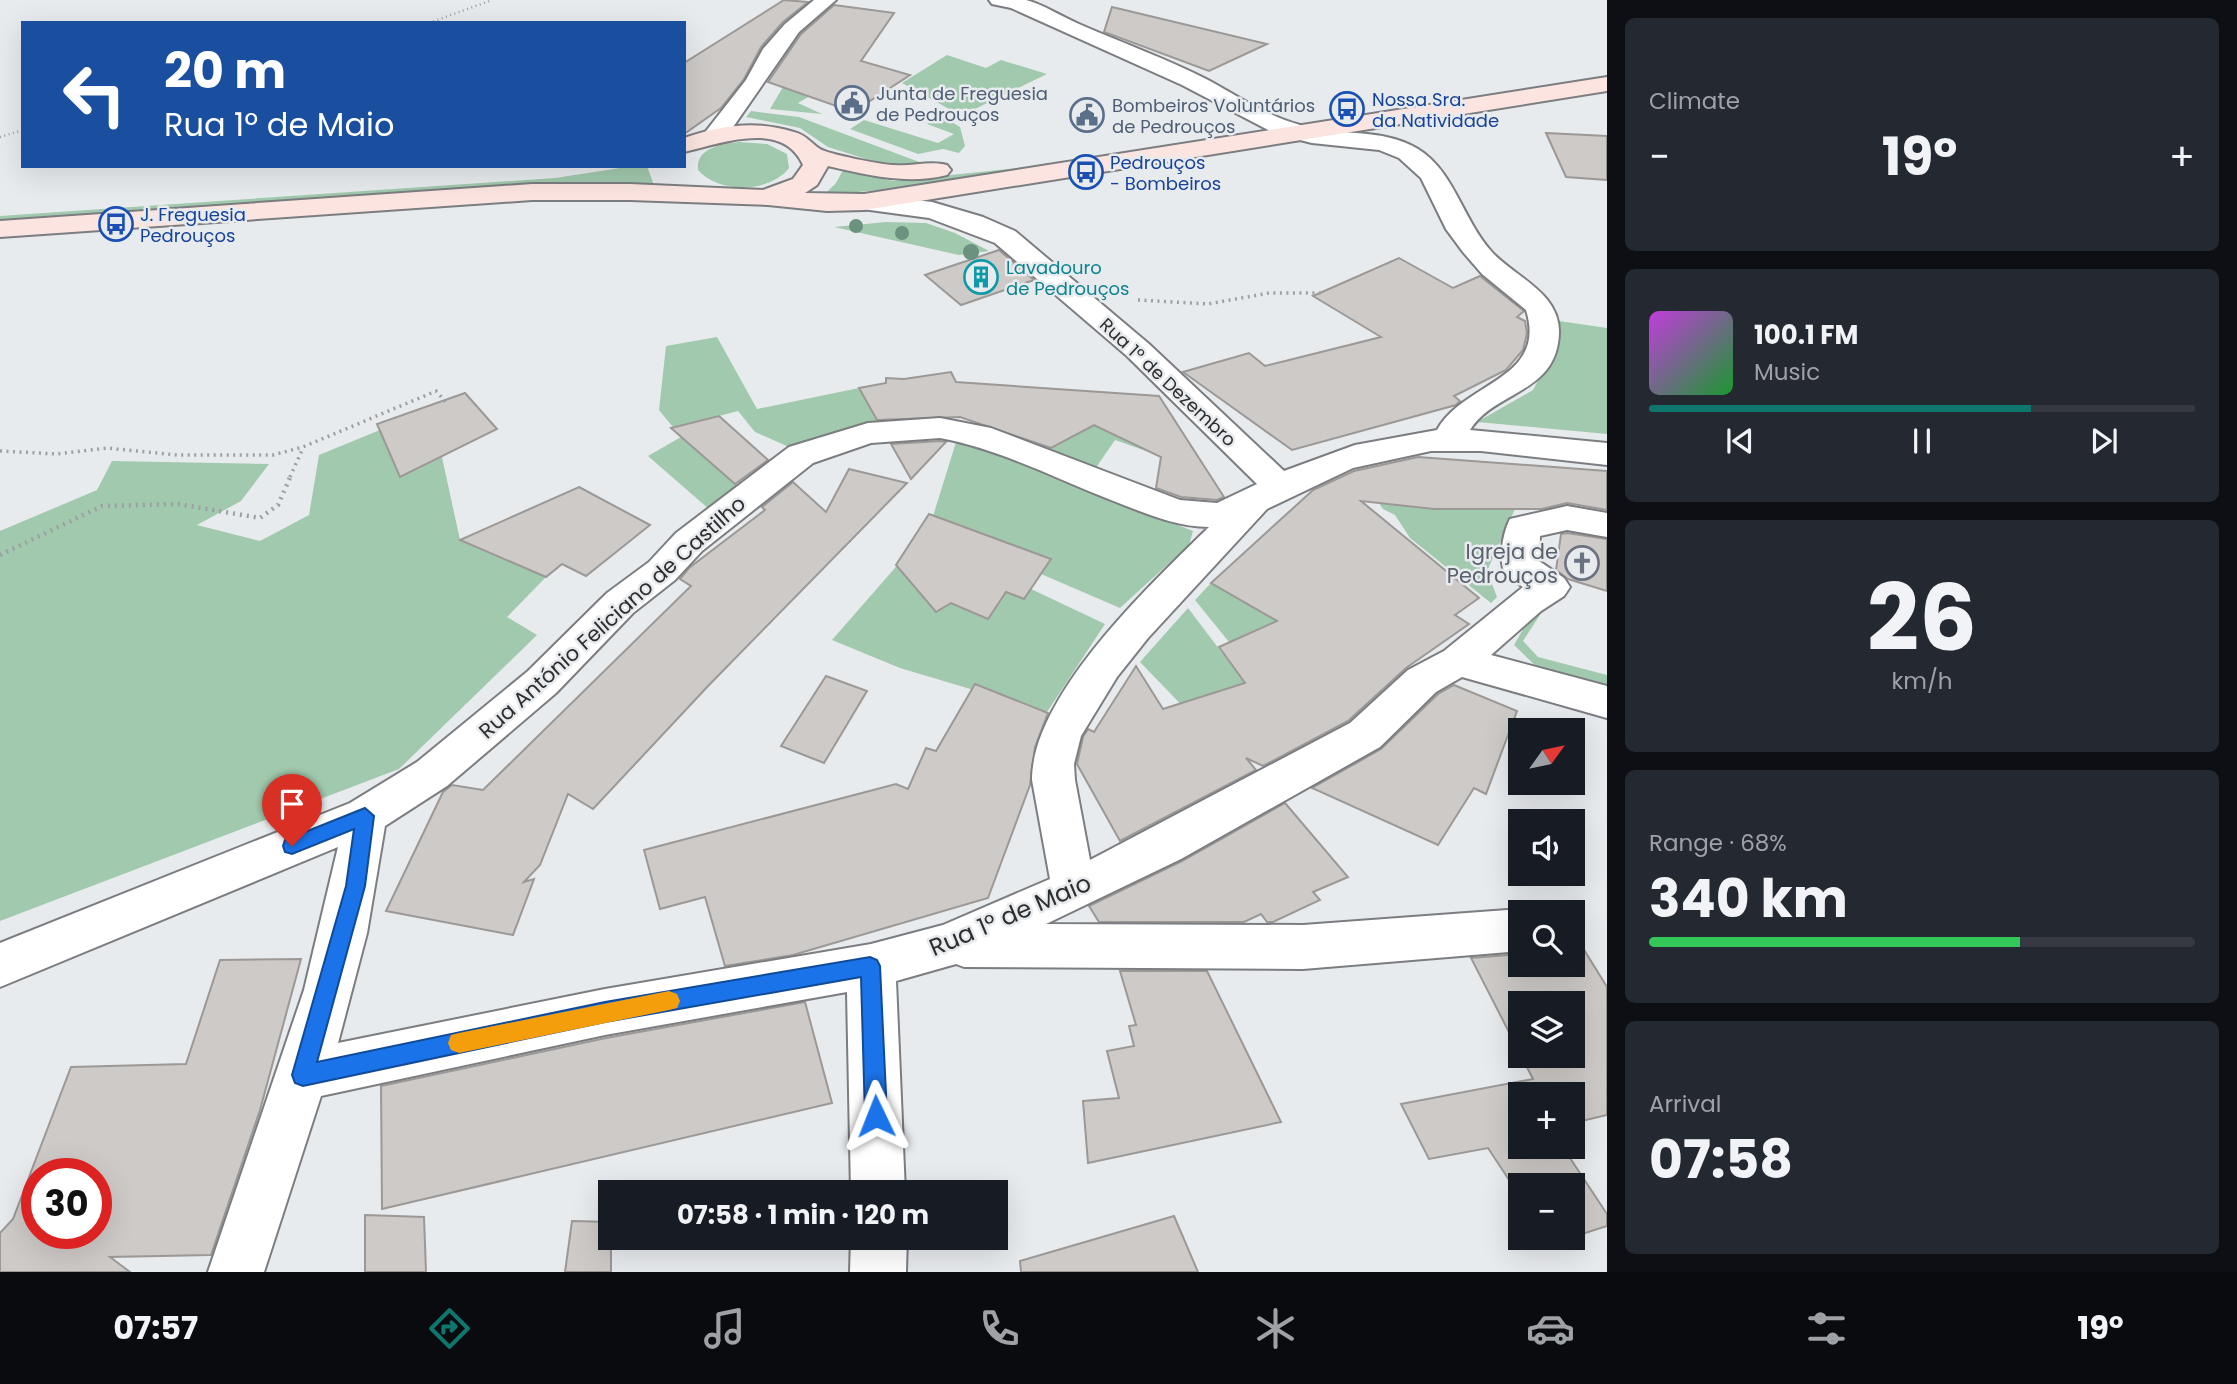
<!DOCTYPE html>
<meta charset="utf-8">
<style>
:root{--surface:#171b24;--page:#242831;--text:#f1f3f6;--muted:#9ea1a6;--line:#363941;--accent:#0f766e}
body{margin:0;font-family:Poppins,sans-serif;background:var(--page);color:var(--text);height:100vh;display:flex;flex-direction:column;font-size:26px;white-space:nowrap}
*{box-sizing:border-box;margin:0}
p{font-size:23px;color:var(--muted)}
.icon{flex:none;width:38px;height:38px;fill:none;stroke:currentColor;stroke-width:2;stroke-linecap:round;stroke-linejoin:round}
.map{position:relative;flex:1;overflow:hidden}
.drawer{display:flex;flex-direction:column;gap:18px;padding:18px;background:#0d0f14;width:630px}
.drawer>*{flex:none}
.hud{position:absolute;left:21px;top:21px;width:665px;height:147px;border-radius:0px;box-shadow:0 7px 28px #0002;background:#1a4fa0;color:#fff;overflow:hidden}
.needle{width:46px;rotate:57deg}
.fabs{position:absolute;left:1508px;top:718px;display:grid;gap:14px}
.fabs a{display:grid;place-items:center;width:77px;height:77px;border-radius:0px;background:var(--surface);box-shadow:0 7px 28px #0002;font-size:35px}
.speed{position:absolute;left:21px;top:1158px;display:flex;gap:14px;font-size:35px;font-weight:700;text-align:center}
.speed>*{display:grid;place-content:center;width:91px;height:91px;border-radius:50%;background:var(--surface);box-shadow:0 7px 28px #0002;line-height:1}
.speed .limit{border:10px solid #d22;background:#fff;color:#111}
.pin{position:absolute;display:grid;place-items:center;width:60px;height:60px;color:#fff;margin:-72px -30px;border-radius:50% 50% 50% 0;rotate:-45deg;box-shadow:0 0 7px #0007}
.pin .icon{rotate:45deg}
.me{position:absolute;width:77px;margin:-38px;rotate:358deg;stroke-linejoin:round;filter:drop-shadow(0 0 5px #0008)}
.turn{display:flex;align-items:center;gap:24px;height:147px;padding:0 28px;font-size:32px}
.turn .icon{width:91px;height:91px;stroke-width:2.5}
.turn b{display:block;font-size:49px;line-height:60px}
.big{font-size:52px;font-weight:700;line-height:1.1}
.drawer .widget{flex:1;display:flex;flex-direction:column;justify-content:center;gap:10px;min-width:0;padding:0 24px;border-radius:10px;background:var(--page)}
.drawer .dial{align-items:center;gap:0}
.dial b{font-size:91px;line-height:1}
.song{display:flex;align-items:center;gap:21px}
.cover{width:84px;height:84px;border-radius:10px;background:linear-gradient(135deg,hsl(290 70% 55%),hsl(130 70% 35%))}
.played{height:7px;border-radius:4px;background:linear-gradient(90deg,var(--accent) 70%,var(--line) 70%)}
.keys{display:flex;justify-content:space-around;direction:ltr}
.heat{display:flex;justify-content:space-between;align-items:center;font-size:38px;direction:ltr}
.charge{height:10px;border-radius:5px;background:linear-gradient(90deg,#34c759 68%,var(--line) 0)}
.trip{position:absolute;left:598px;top:1180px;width:410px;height:70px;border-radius:0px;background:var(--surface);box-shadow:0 7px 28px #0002;font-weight:700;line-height:70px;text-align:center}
.menu{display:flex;height:112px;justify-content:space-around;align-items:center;background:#090b0e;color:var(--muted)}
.menu .icon{width:49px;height:49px}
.menu .selected{color:var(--accent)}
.menu b{font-size:32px;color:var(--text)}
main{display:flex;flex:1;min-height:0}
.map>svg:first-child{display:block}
.green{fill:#a1c9ad}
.building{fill:#cecac8;stroke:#9b9896;stroke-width:2;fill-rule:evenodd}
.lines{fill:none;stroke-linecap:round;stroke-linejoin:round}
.street-casing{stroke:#7b7d80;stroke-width:4}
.secondary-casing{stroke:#7b7d80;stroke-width:4}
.path-far2{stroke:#9d9fa2;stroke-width:2.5;stroke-dasharray:1 3.5;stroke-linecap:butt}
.path-far1{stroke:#9d9fa2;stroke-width:3.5;stroke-dasharray:2 4.5;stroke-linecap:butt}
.path{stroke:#9d9fa2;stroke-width:4.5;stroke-dasharray:2 5;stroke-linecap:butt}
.street{fill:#fff;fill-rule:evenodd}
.secondary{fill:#fce5e0;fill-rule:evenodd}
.tree{fill:#6b917f}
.route{fill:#1a73e8;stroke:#114b97;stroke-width:2}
.slow{fill:#f59e0b}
.labels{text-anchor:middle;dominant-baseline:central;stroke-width:5;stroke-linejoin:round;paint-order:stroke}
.far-service-label{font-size:18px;fill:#4e5e75;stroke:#e8ebee;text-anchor:start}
.far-transit-label{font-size:18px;fill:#164399;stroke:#e8ebee;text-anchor:start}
.far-culture-label{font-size:18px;fill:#0d838f;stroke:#e8ebee;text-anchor:start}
.far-street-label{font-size:18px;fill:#2d2e30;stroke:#e8ebee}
.worship-label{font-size:21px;fill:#5b616d;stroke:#e8ebee;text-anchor:end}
.street-label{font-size:21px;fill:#2d2e30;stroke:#e8ebee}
.near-street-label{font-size:24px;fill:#2d2e30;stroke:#e8ebee}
</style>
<main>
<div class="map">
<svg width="1607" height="1272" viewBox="0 0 1607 1272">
<rect width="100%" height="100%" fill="#e8ebee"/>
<g class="green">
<path d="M947,55L986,68L1001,60L1047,74L975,109H949L902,83Z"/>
<path d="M796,65L837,80L798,103L822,114L770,109Z"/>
<path d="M751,111L799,117L922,163L896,165L869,160L828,147L800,128L746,117Z"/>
<path d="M940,115L960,127L965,146L959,153L943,149L918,154L850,129L864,120L938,143L954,134L927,124Z"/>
<path d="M739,142L767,144L787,154L789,168C770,193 718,194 698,170C695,148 722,144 739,142Z"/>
<path d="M1142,155L891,189L824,195L836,183L843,170L893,181Z"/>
<path d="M633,166H647L654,185L555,183L0,221V216L555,178Z"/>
<path d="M886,222L926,223L955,233L989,251L959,255L834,227Z"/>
<path d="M1559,321L1607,328V434L1477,422L1533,390L1547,363Z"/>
<path d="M717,337L757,409L859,388L878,421L789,447L755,432L738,411L685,425L681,437L739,487L710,510L648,456L681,437L659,410L666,346Z"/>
<path d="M1093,425L1152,445L1149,452L1115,440L1095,469L1049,449Z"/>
<path d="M380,430L400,477L442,457L460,540L546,577L507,617L537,635L399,769L0,921V531L97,490L112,461L269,464L241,501L197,525L260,541L309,515L319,455Z"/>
<path d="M957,439L1193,531L1189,545L1120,608L1041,574L1048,558L955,524L918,590L929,604L940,609L951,603L988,619L1006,592L1023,599L1031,589L1105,624L1047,712L900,668L832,640L929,529Z"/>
<path d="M1379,503L1434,509H1515L1487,571L1497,597L1491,603L1410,538L1395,515L1383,509Z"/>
<path d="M1211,583L1277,621L1348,710L1331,732L1229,642L1195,600Z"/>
<path d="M1537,605L1545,607L1523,641L1538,657L1607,675V687L1541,671L1514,645Z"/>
<path d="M1188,608L1245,683L1198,698L1197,721L1140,662Z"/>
</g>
<g class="building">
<path d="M784,0L808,2L783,22L761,47L744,79L721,108L684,134V63Z"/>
<path d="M834,5L894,13L861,61L910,75L853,112L768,82L801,34Z"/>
<path d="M1112,7L1267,44L1209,71L1104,32Z"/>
<path d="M1546,133L1607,136V180L1566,177Z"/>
<path d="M999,250L1034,280L961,305L925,275Z"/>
<path d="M1399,258L1453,288L1480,276L1524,311L1517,317L1525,321L1527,333L1523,350L1506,370L1454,396L1460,401L1456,405L1292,450L1183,372L1249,353L1265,366L1381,337L1313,296Z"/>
<path d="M951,372L956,382L1159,396L1224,497L1217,500L1181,497L1156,488L1161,457L1094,425L1051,448L960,417L877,420L859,388L886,383V378L904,379Z"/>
<path d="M465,393L497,429L400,477L377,424Z"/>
<path d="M719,416L768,460L735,484L671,428Z"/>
<path d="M940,441L946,442L911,479L891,444Z"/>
<path d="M1418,457L1607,471V510L1567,503L1542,509H1434L1361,501L1479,598L1455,615L1469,624L1406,668L1348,721L1263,766L1246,758L1256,770L1120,841L1077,764L1083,737L1088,729L1094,732L1136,666L1163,709L1245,683L1219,647L1277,621L1211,583L1313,490L1354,471Z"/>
<path d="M849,469L907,483L709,685L593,809L568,794L540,865L524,882L534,879L513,935L386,911L443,792L452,785L483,790L691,586L680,579L689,568L765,510L762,507L793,482L826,512Z"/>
<path d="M579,487L650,525L586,576L562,564L546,577L460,540Z"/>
<path d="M929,514L1051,559L1024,599L1006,592L988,619L951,603L936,612L896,565Z"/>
<path d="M1567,533L1607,539V591L1568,579L1556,570L1561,534Z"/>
<path d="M826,676L867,691L824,763L781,746Z"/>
<path d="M975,684L1048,713L1035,747L1030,785L988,898L793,955L725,966L705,897L660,909L644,850L896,784L908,789L926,748L936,751Z"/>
<path d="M1454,685L1517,711L1486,794L1474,788L1438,845L1312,788L1381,749L1438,694Z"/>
<path d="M1285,803L1348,877L1313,892L1320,900L1273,922H1267L1261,914L1244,922H1099L1089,906L1182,861Z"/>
<path d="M1573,932L1607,987V1115L1573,1123V1094H1521V1146H1562L1607,1214V1226L1573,1237V1185H1521V1198L1488,1148L1429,1159L1401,1104L1533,1079L1471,958L1521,954V964H1573ZM1521,1003H1573V1055H1521Z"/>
<path d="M301,959L260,1110L211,1255L110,1257L130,1272H0V1233L13,1219L71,1067L186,1064L220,960ZM37,1174H96V1234H37Z"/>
<path d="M1120,971H1207L1281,1122L1088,1163L1083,1101L1119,1098L1107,1051L1134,1046L1129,1026L1136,1025Z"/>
<path d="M805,1002L832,1103L382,1209L381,1086L606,1038Z"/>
<path d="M365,1215L424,1217L426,1272H365Z"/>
<path d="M1174,1216L1198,1272H1021L1020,1261Z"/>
<path d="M572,1221L611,1222V1272H565Z"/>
</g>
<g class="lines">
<g class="street-casing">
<g id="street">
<path d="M814,0H836L799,32L724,140H706L703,135L746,80L763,49L785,24Z"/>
<path d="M989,0C1000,0 1015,0 1026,0C1043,4 1062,17 1079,24C1122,43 1168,59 1210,81C1239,97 1267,116 1300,125C1338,137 1382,127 1418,149C1454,171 1463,220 1491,251C1514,277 1560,292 1559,333C1557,394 1495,390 1470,430L1607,443V465L1481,451H1431L1353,468L1267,509L1148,638L1117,677L1081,736L1074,764L1075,780L1090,860L1350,723L1408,670L1444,651L1523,587C1518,583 1512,580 1508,577C1496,565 1503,532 1510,519L1567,506L1607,513V537L1567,530L1540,536L1539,561L1564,578L1570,587L1564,596L1541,611L1491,655L1607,686V718L1462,677L1436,692L1380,747L1181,859L1046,924L1303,925L1521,909L1529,912H1521V951L1303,969L964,967L956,964L896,981L905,1192H851L847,992L605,1035L321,1096L264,1272H208L304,990L338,847L0,987V943L350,803L417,762L528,671L607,593L649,562L676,533L789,447L868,423L940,418L991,428L1180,500L1217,503L1257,484L1127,356L995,243L929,218L855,208L851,202L855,196L864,194L932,202L983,217L1015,231L1149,344L1284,471L1355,445L1437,430C1463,382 1548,380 1526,310L1482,274L1463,252L1446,229L1421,178L1399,158L1379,150L1312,143L1276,134L1182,85L1011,8L992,4ZM940,438C999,449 1055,478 1111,500C1142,512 1175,527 1209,527C1151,584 1032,695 1032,780L1050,879L943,925L871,944L605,989L338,1043L367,933L385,826L447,786L556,693L633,613L675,580L702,551L813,463L871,443Z"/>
<path d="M851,1237H907L906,1272H850Z"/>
</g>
</g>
<g class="secondary-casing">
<path id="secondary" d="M1607,77V91L864,210L827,211L768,205L630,200H532L0,237V221L532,184H630L763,190L793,179L803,165C783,119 720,144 684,152V138C721,125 756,120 794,132C806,135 811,143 820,149C827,154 883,165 894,165C912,167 929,160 947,165L951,170L947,175C906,185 868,175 828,166L817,185L805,193L864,194Z"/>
</g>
<g class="path-far2">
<path d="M429,23L492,0"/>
<path d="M0,137L23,130"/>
</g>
<g class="path-far1">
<path d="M1138,300L1208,304L1269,293H1321"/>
<path d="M0,451L57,454L107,448L177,455H273L303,447L436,391L447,403"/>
<path d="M290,477L303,448"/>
</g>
<path class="path" d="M0,555L102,506L178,504L260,518L278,505L291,475"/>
<use href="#street" class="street"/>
<use href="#secondary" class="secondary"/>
</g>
<g class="tree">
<circle cx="856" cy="226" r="7"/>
<circle cx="902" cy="233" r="7"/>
<circle cx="971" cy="252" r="8"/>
</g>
<path class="route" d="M365,808L374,816L365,886L317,1062L605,1002L870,957L877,960L880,966L887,1116L883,1124L876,1127L868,1124L865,1116L861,977L605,1022L303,1086L295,1083L292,1075L346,886L354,829L292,854L285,852L283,846L285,840Z"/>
<path class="slow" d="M669,991L677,994L680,1001L677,1008L669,1010L459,1053L451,1050L448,1043L451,1035L459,1033Z"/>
<defs>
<g id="civic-ring" transform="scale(1.75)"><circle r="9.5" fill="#e8ebee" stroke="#5c6f8a" stroke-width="1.5"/><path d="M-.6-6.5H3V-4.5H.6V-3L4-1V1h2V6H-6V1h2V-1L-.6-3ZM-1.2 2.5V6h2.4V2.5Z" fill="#5c6f8a"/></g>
<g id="bus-ring" transform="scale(1.75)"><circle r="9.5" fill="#e8ebee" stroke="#1a4fb4" stroke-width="1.5"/><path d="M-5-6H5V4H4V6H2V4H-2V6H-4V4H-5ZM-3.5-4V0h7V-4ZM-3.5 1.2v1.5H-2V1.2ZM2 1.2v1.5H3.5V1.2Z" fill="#1a4fb4"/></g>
<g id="building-ring" transform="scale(1.75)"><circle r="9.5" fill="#e8ebee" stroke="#0f9aa8" stroke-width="1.5"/><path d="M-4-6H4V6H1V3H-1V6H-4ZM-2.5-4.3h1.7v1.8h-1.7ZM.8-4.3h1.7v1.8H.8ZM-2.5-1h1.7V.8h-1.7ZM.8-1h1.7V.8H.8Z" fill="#0f9aa8"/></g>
<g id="church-ring" transform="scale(1.75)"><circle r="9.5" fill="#e8ebee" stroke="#6b7280" stroke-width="1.5"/><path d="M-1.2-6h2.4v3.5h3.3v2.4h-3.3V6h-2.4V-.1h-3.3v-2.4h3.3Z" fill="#6b7280"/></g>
</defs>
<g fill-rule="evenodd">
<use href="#civic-ring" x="852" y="103"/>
<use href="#bus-ring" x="1347" y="109"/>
<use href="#civic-ring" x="1087" y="115"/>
<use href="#bus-ring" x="1086" y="172"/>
<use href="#bus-ring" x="116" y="224"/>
<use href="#building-ring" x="981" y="277"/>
<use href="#church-ring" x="1582" y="563"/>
</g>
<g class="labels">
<g class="far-service-label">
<text x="876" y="93">Junta de Freguesia<tspan x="876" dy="21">de Pedrouços</tspan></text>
<text x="1112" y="105">Bombeiros Voluntários<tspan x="1112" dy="21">de Pedrouços</tspan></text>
</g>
<g class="far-transit-label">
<text x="1372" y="99">Nossa Sra.<tspan x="1372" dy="21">da Natividade</tspan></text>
<text x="1110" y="162">Pedrouços<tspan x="1110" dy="21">- Bombeiros</tspan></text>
<text x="140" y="214">J. Freguesia<tspan x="140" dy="21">Pedrouços</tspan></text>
</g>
<g class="far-culture-label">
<text x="1006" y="267">Lavadouro<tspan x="1006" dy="21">de Pedrouços</tspan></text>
</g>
<g class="far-street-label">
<text transform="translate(1168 382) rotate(43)">Rua 1º de Dezembro</text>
</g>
<g class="worship-label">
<text x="1558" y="551">Igreja de<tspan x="1558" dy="24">Pedrouços</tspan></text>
</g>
<g class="street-label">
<text transform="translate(612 617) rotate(-42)">Rua António Feliciano de Castilho</text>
</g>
<g class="near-street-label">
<text transform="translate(1010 915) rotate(-23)">Rua 1º de Maio</text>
</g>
</g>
</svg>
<div class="fabs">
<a><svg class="needle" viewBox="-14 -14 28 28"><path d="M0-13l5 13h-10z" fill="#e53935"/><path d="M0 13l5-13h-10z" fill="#9ea1a6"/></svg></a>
<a><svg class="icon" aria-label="sound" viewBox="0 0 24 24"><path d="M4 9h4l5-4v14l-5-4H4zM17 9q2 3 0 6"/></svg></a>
<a><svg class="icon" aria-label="search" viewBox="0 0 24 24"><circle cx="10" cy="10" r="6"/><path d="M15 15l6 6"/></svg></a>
<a><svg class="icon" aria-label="layers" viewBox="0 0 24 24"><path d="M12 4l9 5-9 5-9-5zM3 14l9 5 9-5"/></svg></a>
<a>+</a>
<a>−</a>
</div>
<div class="speed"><div class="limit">30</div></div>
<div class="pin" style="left:292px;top:846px;background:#d93025"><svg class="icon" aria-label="arrive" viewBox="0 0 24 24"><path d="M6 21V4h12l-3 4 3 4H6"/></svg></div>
<svg class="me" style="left:876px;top:1116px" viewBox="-20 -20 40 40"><path d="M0-17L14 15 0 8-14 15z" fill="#1a73e8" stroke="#fff" stroke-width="4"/></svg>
<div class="trip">07:58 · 1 min · 120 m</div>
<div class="hud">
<div class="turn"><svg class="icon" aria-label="left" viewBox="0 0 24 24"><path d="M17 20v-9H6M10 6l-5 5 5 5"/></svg><div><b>20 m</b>Rua 1º de Maio</div></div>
</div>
</div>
<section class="drawer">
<div class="widget"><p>Climate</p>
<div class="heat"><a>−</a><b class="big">19°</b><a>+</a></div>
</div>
<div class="widget">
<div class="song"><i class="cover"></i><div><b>100.1 FM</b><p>Music</p></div></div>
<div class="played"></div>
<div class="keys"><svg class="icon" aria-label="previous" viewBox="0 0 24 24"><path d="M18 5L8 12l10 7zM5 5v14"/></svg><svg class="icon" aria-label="pause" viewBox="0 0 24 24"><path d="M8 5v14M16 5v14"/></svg><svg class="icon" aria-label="next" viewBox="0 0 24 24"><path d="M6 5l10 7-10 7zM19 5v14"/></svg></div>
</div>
<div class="widget dial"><b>26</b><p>km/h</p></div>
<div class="widget"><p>Range · 68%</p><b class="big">340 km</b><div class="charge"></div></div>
<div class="widget"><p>Arrival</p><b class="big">07:58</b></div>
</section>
</main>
<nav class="menu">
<b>07:57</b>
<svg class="icon selected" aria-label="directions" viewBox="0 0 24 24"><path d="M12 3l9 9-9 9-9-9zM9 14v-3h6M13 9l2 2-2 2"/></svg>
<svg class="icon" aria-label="music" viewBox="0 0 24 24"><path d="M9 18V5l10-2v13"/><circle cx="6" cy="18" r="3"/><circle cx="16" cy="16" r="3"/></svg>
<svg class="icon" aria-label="phone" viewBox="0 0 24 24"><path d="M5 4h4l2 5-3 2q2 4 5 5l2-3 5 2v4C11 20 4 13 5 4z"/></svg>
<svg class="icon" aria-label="climate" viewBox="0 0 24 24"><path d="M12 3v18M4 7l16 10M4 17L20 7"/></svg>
<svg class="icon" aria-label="car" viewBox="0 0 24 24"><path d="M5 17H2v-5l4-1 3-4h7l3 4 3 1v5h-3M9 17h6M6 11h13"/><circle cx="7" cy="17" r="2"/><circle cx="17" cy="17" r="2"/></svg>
<svg class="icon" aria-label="filters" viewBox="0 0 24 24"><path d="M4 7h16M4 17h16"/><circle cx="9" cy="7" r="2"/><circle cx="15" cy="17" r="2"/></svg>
<b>19°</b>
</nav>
